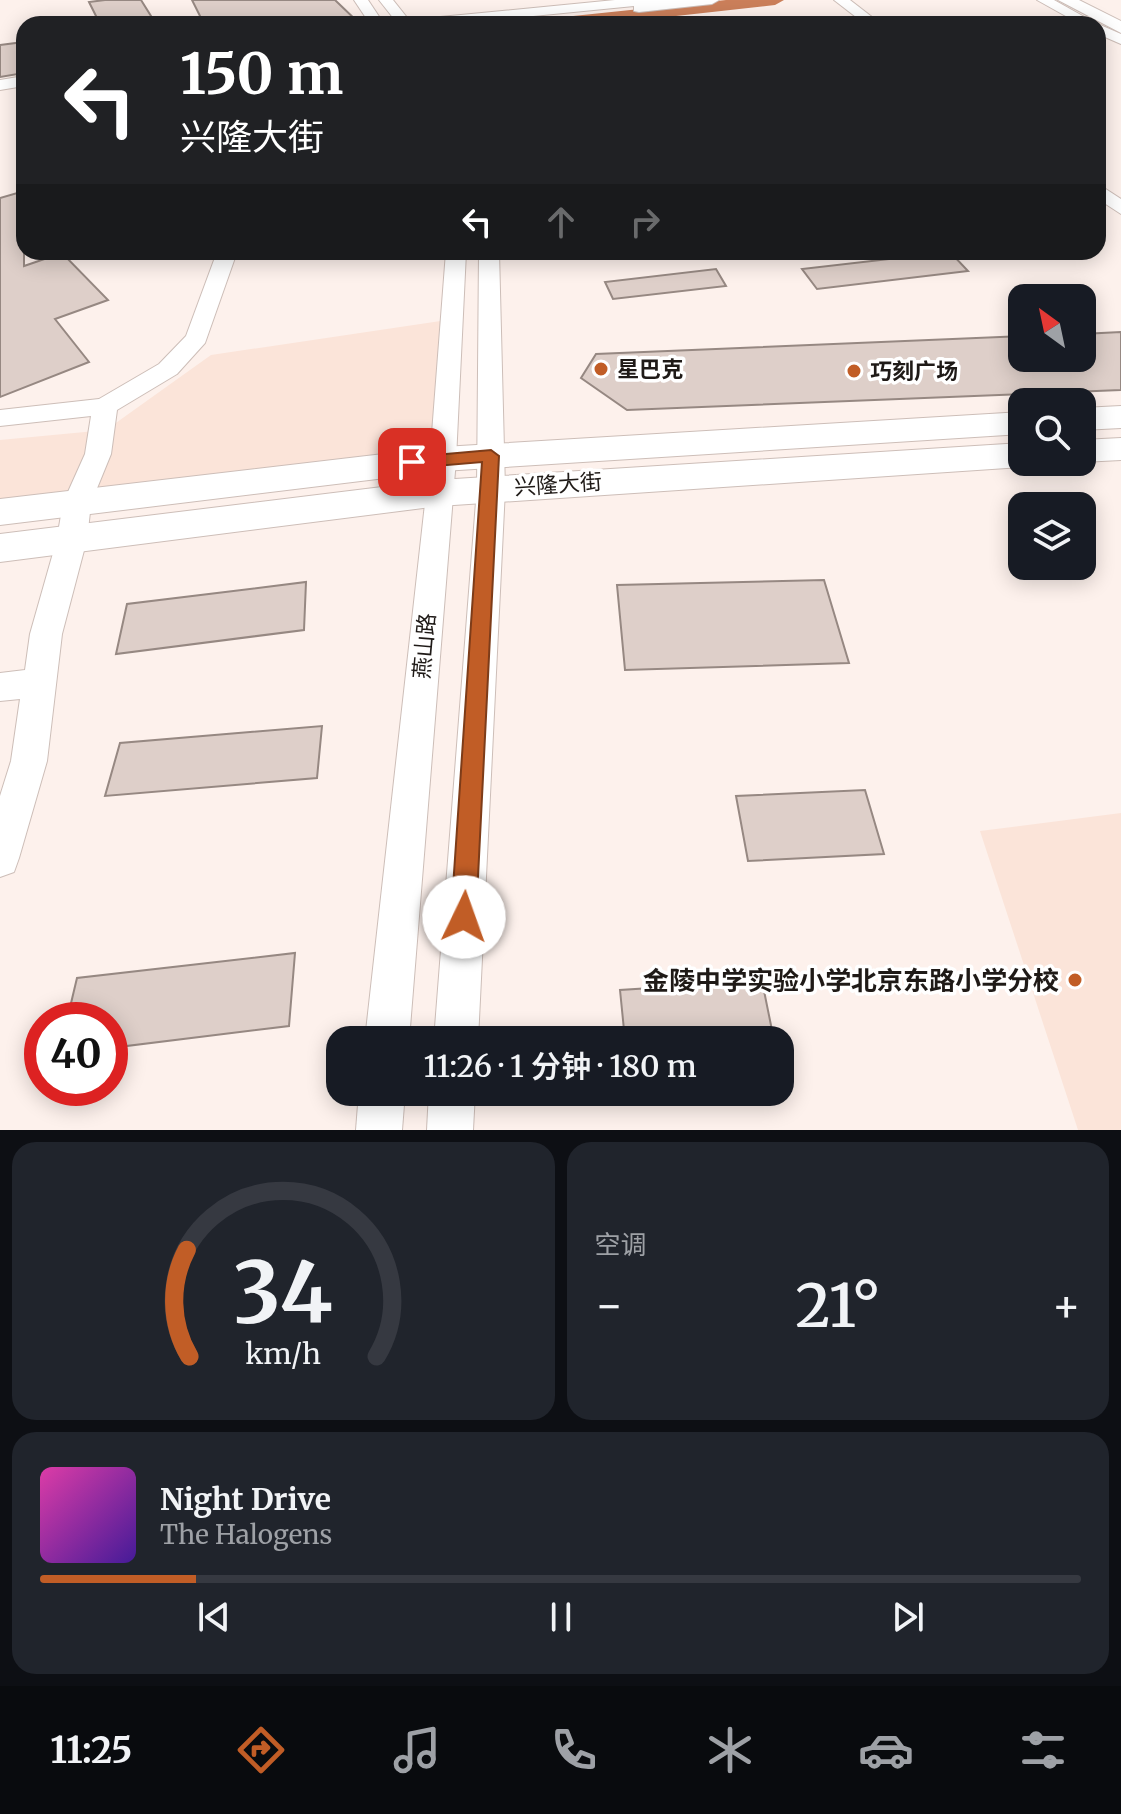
<!DOCTYPE html>
<html lang="zh">
<meta charset="utf-8">
<style>
:root{--surface:#171b24;--page:#20242c;--text:#f1f3f6;--muted:#9ea1a6;--line:#363941;--accent:#c15d26}
body{margin:0;font-family:Merriweather,"Noto Sans SC",serif;background:var(--page);color:var(--text);height:100vh;display:flex;flex-direction:column;font-size:30px;white-space:nowrap}
*{box-sizing:border-box;margin:0}
p{font-size:26px;color:var(--muted)}
.icon{flex:none;width:44px;height:44px;fill:none;stroke:currentColor;stroke-width:2;stroke-linecap:round;stroke-linejoin:round}
.map{position:relative;height:1130px;overflow:hidden}
.sheet{display:flex;flex-direction:column;gap:12px;padding:12px;background:#0d0f14;flex:1}
.sheet>*{flex:none}
.banner{position:absolute;left:16px;top:16px;width:1090px;height:244px;border-radius:24px;box-shadow:0 4px 20px #0003;background:#202124;color:#fff;overflow:hidden}
.needle{width:52px;rotate:327deg}
.fabs{position:absolute;left:1008px;top:284px;display:grid;gap:16px}
.fabs a{display:grid;place-items:center;width:88px;height:88px;border-radius:16px;background:var(--surface);box-shadow:0 4px 20px #0003;font-size:40px}
.speed{position:absolute;left:24px;top:1002px;display:flex;gap:16px;font-size:40px;font-weight:700;text-align:center}
.speed>*{display:grid;place-content:center;width:104px;height:104px;border-radius:50%;background:var(--surface);box-shadow:0 4px 20px #0003;line-height:1}
.speed .limit{border:12px solid #d22;background:#fff;color:#111}
.pin{position:absolute;display:grid;place-items:center;width:68px;height:68px;color:#fff;margin:-34px;border-radius:16px;box-shadow:0 4px 12px #0006}
.me{position:absolute;width:88px;margin:-44px;rotate:3deg;stroke-linejoin:round;filter:drop-shadow(0 0 6px #0008)}
.turn{display:flex;align-items:center;gap:28px;height:168px;padding:0 32px;font-size:36px}
.turn .icon{width:104px;height:104px;stroke-width:2.5}
.turn b{display:block;font-size:56px;line-height:68px}
.lanes{display:flex;align-items:center;height:76px;padding:0 32px;background:#0003;justify-content:center;gap:40px;direction:ltr}
.lanes .off{opacity:.35}
.big{font-size:60px;font-weight:600;line-height:1.1}
.sheet .widget{flex:1;display:flex;flex-direction:column;justify-content:center;gap:12px;min-width:0;padding:0 28px;border-radius:24px;background:var(--page)}
.sheet .dial{align-items:center;gap:0}
.dial svg{height:208px;overflow:visible;fill:none;stroke:var(--line);stroke-width:7;stroke-linecap:round;text-anchor:middle}
.dial text{fill:var(--text);stroke:none}
.song{display:flex;align-items:center;gap:24px}
.cover{width:96px;height:96px;border-radius:12px;background:linear-gradient(135deg,hsl(320 70% 55%),hsl(260 70% 35%))}
.played{height:8px;border-radius:4px;background:linear-gradient(90deg,var(--accent) 15%,var(--line) 15%)}
.keys{display:flex;justify-content:space-around;direction:ltr}
.heat{display:flex;justify-content:space-between;align-items:center;font-size:44px;direction:ltr}
.sheet .tiles{flex:1;display:grid;gap:12px;grid-template-columns:1fr 1fr}
.widget:last-child{grid-column:span 2}
.trip{position:absolute;left:326px;top:1026px;width:468px;height:80px;border-radius:24px;background:var(--surface);box-shadow:0 4px 20px #0003;font-weight:600;line-height:80px;text-align:center}
.menu{display:flex;height:128px;justify-content:space-around;align-items:center;background:#090b0e;color:var(--muted)}
.menu .icon{width:56px;height:56px}
.menu .current{color:var(--accent)}
.menu b{font-size:36px;color:var(--text)}
.map>svg:first-child{display:block}
.built{fill:#fbe4d9}
.lines{fill:none;stroke-linecap:round;stroke-linejoin:round}
.river{fill:#cb7f5a;fill-rule:evenodd}
.building{fill:#decfc9;stroke:#968882;stroke-width:2}
.minor-casing{stroke:#cdbeb8;stroke-width:2}
.major-casing{stroke:#cdbeb8;stroke-width:2}
.minor{fill:#fff;fill-rule:evenodd}
.major{fill:#fff;fill-rule:evenodd}
.route{fill:#c15d26;stroke:#7d3c19;stroke-width:2}
.poi-dot{fill:#c15d26;stroke:#fff;stroke-width:3}
.labels{text-anchor:middle;dominant-baseline:central;stroke-width:7;stroke-linejoin:round;paint-order:stroke}
.poi-label{font-size:22px;font-weight:bold;fill:#1f1a17;stroke:#fff;text-anchor:start}
.street-label{font-size:22px;fill:#1f1a17;stroke:#fff}
.near-poi-label{font-size:26px;font-weight:bold;fill:#1f1a17;stroke:#fff;text-anchor:end}
</style>
<div class="map">
<svg width="1121" height="1130" viewBox="0 0 1121 1130">
<rect width="100%" height="100%" fill="#fdf1ec"/>
<g class="built">
<path d="M454,319L443,459L0,512V440L106,430L211,355Z"/>
<path d="M1121,813V1130H1078L980,831Z"/>
</g>
<g class="lines">
<path class="river" d="M726,0H784L775,5L604,24H545L554,18Z"/>
</g>
<g class="building">
<path d="M105,0H141L156,24H100L89,2Z"/>
<path d="M192,0H335L360,24H204Z"/>
<path d="M24,42V73L0,77V45Z"/>
<path d="M24,191V266L62,253L108,300L55,319L89,362L0,397V198Z"/>
<path d="M950,252L968,271L817,289L802,269Z"/>
<path d="M716,269L726,286L613,299L605,282Z"/>
<path d="M1121,332V390L627,410L581,378L596,354L1022,336V358H1082V334Z"/>
<path d="M824,580L849,663L625,670L617,585Z"/>
<path d="M306,582L304,630L116,654L127,604Z"/>
<path d="M322,726L317,778L105,796L120,743Z"/>
<path d="M865,790L884,854L748,861L736,796Z"/>
<path d="M295,953L289,1026L110,1048V1020H67L77,978Z"/>
<path d="M762,981L774,1040H625L620,990Z"/>
</g>
<g class="lines">
<g class="minor-casing">
<g id="minor">
<path d="M354,0H368L384,24H370Z"/>
<path d="M379,0H393L409,20L615,0H719L712,4L639,12L634,11V6L453,24H398Z"/>
<path d="M834,0H850L881,24H865Z"/>
<path d="M1037,0H1054L1097,24H1080Z"/>
<path d="M1097,24H1098L1121,34V44L1098,34Z"/>
<path d="M24,76V86L0,90V80Z"/>
<path d="M1098,184L1121,199V214L1098,199Z"/>
<path d="M217,252H237L205,343L177,374L117,410L111,454L91,503L87,539L62,634L47,761L19,858L14,872L0,877V796L11,761L20,699L0,701V673L25,670L30,634L57,539L63,503L85,454L91,416L0,426V410L99,399L159,364L186,336Z"/>
<path d="M446,252H466L456,459L409,1040H365L430,459Z"/>
<path d="M479,252H499L505,489L478,1040H434L477,489Z"/>
<path d="M359,1092H405L402,1130H356Z"/>
<path d="M429,1092H475L473,1130H427Z"/>
</g>
</g>
<g class="major-casing">
<g id="major">
<path d="M1058,0H1079L1121,21V33Z"/>
<path d="M1121,406V428L1082,430V408Z"/>
<path d="M1022,412V434L443,471L0,525V499L443,447Z"/>
<path d="M1121,438V460L1082,462H1080L1082,440Z"/>
<path d="M1022,443V462L1034,463L1022,467L439,506L0,562V534L439,480Z"/>
</g>
</g>
<use href="#minor" class="minor"/>
<use href="#major" class="major"/>
</g>
<path class="route" d="M491,450L499,456L476,917L472,926L464,930L455,926L451,917L482,462L412,468L404,462L412,457Z"/>
<g class="poi-dot">
<circle cx="601" cy="369" r="8"/>
<circle cx="854" cy="371" r="8"/>
<circle cx="1075" cy="980" r="8"/>
</g>
<g class="labels">
<g class="poi-label">
<text x="617" y="369">星巴克</text>
<text x="870" y="371">巧刻广场</text>
</g>
<g class="street-label">
<text transform="translate(558 484) rotate(-4)">兴隆大街</text>
<text transform="translate(424 646) rotate(-85)">燕山路</text>
</g>
<g class="near-poi-label">
<text x="1059" y="980">金陵中学实验小学北京东路小学分校</text>
</g>
</g>
</svg>
<div class="fabs">
<a><svg class="needle" viewBox="-14 -14 28 28"><path d="M0-13l5 13h-10z" fill="#e53935"/><path d="M0 13l5-13h-10z" fill="#9ea1a6"/></svg></a>
<a><svg class="icon" aria-label="search" viewBox="0 0 24 24"><circle cx="10" cy="10" r="6"/><path d="M15 15l6 6"/></svg></a>
<a><svg class="icon" aria-label="layers" viewBox="0 0 24 24"><path d="M12 4l9 5-9 5-9-5zM3 14l9 5 9-5"/></svg></a>
</div>
<div class="speed"><div class="limit">40</div></div>
<div class="pin" style="left:412px;top:462px;background:#d93025"><svg class="icon" aria-label="arrive" viewBox="0 0 24 24"><path d="M6 21V4h12l-3 4 3 4H6"/></svg></div>
<svg class="me" style="left:464px;top:917px" viewBox="-20 -20 40 40"><circle r="19" fill="#fff"/><path d="M0-13L10 11 0 6-10 11z" fill="#c15d26"/></svg>
<div class="trip">11:26 · 1 分钟 · 180 m</div>
<div class="banner">
<div class="turn"><svg class="icon" aria-label="left" viewBox="0 0 24 24"><path d="M17 20v-9H6M10 6l-5 5 5 5"/></svg><div><b>150 m</b>兴隆大街</div></div>
<div class="lanes"><svg class="icon" aria-label="left" viewBox="0 0 24 24"><path d="M17 20v-9H6M10 6l-5 5 5 5"/></svg><svg class="icon off" aria-label="ahead" viewBox="0 0 24 24"><path d="M12 20V5M6 11l6-6 6 6"/></svg><svg class="icon off" aria-label="right" viewBox="0 0 24 24"><path d="M7 20v-9h11M14 6l5 5-5 5"/></svg></div>
</div>
</div>
<section class="sheet">
<div class="tiles">
<div class="widget dial"><svg viewBox="0 0 100 80">
<path d="M14 69A42 42 0 1 1 86 69"/>
<path d="M14 69A42 42 0 0 1 13 28" stroke="#c15d26"/>
<text x="50" y="56" font-size="32" font-weight="700">34</text>
<text x="50" y="72" font-size="11">km/h</text>
</svg></div>
<div class="widget"><p>空调</p>
<div class="heat"><a>−</a><b class="big">21°</b><a>+</a></div>
</div>
<div class="widget">
<div class="song"><i class="cover"></i><div><b>Night Drive</b><p>The Halogens</p></div></div>
<div class="played"></div>
<div class="keys"><svg class="icon" aria-label="previous" viewBox="0 0 24 24"><path d="M18 5L8 12l10 7zM5 5v14"/></svg><svg class="icon" aria-label="pause" viewBox="0 0 24 24"><path d="M8 5v14M16 5v14"/></svg><svg class="icon" aria-label="next" viewBox="0 0 24 24"><path d="M6 5l10 7-10 7zM19 5v14"/></svg></div>
</div>
</div>
</section>
<nav class="menu">
<b>11:25</b>
<svg class="icon current" aria-label="directions" viewBox="0 0 24 24"><path d="M12 3l9 9-9 9-9-9zM9 14v-3h6M13 9l2 2-2 2"/></svg>
<svg class="icon" aria-label="music" viewBox="0 0 24 24"><path d="M9 18V5l10-2v13"/><circle cx="6" cy="18" r="3"/><circle cx="16" cy="16" r="3"/></svg>
<svg class="icon" aria-label="phone" viewBox="0 0 24 24"><path d="M5 4h4l2 5-3 2q2 4 5 5l2-3 5 2v4C11 20 4 13 5 4z"/></svg>
<svg class="icon" aria-label="climate" viewBox="0 0 24 24"><path d="M12 3v18M4 7l16 10M4 17L20 7"/></svg>
<svg class="icon" aria-label="car" viewBox="0 0 24 24"><path d="M5 17H2v-5l4-1 3-4h7l3 4 3 1v5h-3M9 17h6M6 11h13"/><circle cx="7" cy="17" r="2"/><circle cx="17" cy="17" r="2"/></svg>
<svg class="icon" aria-label="filters" viewBox="0 0 24 24"><path d="M4 7h16M4 17h16"/><circle cx="9" cy="7" r="2"/><circle cx="15" cy="17" r="2"/></svg>
</nav>
